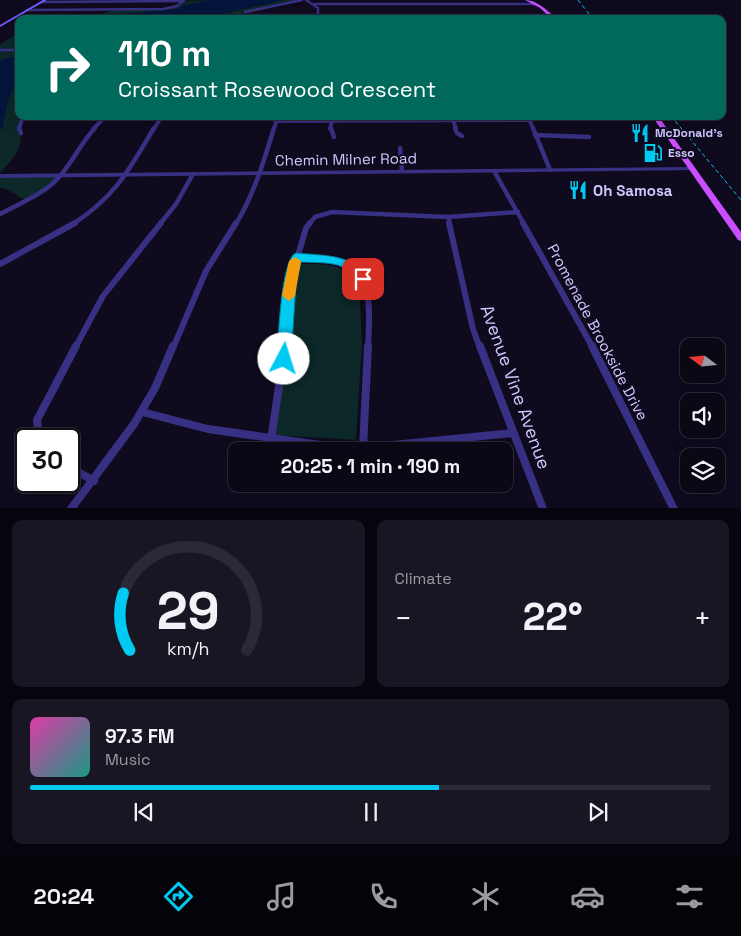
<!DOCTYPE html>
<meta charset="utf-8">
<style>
:root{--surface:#0b0816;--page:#191623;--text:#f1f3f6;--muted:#9a9aa1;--line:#2b2935;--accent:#00caf2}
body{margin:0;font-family:"Space Grotesk",sans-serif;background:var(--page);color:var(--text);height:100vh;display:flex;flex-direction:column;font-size:19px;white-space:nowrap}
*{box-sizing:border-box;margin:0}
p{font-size:16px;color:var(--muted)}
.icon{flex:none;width:28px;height:28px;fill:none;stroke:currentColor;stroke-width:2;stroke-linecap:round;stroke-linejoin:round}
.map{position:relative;height:508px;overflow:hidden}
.details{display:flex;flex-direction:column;gap:12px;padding:12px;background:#06040c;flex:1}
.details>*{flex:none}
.hud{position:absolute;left:15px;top:15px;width:711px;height:105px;border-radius:10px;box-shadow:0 5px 20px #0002,0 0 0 1px var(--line);background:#00695c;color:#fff;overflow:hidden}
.needle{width:32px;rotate:286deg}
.fabs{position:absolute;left:680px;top:338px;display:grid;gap:10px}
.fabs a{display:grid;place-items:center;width:45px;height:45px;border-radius:10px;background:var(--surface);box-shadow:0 5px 20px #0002,0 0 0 1px var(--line);font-size:25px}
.speed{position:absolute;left:15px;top:428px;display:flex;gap:10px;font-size:25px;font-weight:700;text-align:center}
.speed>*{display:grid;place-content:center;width:65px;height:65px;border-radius:50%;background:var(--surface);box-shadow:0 5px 20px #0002,0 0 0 1px var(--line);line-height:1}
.speed .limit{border:2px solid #111;border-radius:8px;background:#fff;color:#111}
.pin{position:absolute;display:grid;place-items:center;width:42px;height:42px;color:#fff;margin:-21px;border-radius:10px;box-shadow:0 2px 8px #0006}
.me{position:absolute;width:55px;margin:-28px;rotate:5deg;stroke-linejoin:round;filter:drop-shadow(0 0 4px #0008)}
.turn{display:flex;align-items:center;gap:18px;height:105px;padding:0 20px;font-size:22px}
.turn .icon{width:65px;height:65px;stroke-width:2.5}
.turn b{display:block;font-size:35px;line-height:42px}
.big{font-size:38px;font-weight:700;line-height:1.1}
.details .card{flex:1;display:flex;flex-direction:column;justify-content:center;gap:8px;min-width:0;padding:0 18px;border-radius:10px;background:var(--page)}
.details .dial{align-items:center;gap:0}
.dial svg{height:130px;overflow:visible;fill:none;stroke:var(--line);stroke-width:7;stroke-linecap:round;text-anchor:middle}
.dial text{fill:var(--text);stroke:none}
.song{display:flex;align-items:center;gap:15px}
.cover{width:60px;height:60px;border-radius:8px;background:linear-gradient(135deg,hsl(320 70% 55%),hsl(170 70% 35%))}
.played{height:5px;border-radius:2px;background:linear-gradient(90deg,var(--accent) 60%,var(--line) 60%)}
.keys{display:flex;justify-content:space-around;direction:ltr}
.heat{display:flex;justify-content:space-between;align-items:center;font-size:28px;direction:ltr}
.details .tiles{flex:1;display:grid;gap:12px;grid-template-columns:1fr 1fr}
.card:last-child{grid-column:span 2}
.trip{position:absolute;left:228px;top:442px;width:285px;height:50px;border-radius:10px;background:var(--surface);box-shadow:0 5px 20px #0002,0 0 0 1px var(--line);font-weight:700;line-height:50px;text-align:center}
.tab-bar{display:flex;height:80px;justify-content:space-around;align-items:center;background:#040309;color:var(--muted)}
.tab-bar .icon{width:35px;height:35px}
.tab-bar .selected{color:var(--accent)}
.tab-bar b{font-size:22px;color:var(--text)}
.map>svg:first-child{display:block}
.green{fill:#0c2829}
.water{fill:#04153d}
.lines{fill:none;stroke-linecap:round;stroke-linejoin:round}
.stream{stroke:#04153d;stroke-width:1}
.minor-far4{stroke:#383083;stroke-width:2.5}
.minor-far3{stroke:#383083;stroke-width:4}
.minor-far2{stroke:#383083;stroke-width:4.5}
.minor-far1{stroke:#383083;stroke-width:6}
.minor{stroke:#383083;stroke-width:8}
.tertiary{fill:#383083;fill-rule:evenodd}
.secondary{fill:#6d5eff;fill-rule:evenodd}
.primary{fill:#c84eff;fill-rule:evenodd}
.rail{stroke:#00caf2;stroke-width:1;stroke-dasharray:4 3;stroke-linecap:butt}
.route{fill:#00caf2;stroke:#00839d}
.slow{fill:#f59e0b}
.labels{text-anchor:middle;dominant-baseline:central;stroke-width:4;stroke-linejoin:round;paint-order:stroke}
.far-poi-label{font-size:12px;font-weight:bold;fill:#d1c7ff;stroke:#0f0a1e;text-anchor:start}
.street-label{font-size:15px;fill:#d1c7ff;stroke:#0f0a1e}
.poi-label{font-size:15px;font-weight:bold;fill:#d1c7ff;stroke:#0f0a1e;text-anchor:start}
.near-street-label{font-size:18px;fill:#d1c7ff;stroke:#0f0a1e}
</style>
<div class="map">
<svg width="741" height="509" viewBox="0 0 741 509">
<rect width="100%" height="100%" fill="#0f0a1e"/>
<g class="green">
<path d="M213,0L170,11L122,14L114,19H91L112,10L171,8L183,1Z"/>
<path d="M282,0H302L219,19H198Z"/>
<path d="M19,33V40L14,44H19V57L0,61V44Z"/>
<path d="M19,77V116H23L19,128C26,145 12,160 0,173V130L4,125L3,122L9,97Z"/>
<path d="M0,176H60L27,201L4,188H0Z"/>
<path d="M295,264C321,264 339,262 359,281L362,344L356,440L273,435Z"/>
</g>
<g class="water">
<path d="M213,0H283L198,19H114L122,14L179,9L184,5Z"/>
<path d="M19,57V77L9,97L3,122L4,125L0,130V61L7,58Z"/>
</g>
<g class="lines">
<path class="stream" d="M109,12L116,17"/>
<g class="minor-far4">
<path d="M306,0L318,8V16"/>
<path d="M42,2L183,1"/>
<path d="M313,4H535"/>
<path d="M27,10L163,9L177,6L184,0"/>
<path d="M245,12L302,0"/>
<path d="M234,15H550"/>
<path d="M219,19L236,15"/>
<path d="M0,50H19"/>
</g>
<g class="minor-far3">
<path d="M529,118L533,129"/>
<path d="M453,120L456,129"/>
<path d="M275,121L530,120"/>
<path d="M19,129L23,116"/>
<path d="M93,129L106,116"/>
<path d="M154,129L162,116"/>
<path d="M274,129L278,116"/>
<path d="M330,129L332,121"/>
</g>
<g class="minor-far2">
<path d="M19,128L21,133"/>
<path d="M331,128L334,137"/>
<path d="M455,128L457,133L462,136"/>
<path d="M533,128L550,170"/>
<path d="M535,135L589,137"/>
<path d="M400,148L402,171"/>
<path d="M494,171L524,224"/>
<path d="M0,214C20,203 45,194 60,176C73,161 81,143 95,128"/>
<path d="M448,217L450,224"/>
<path d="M73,224C116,196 129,170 154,128"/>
<path d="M160,224L176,204L193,174"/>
<path d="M236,224C254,194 264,161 274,128"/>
<path d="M309,224L315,217L332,212L448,217L518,212"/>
</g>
<g class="minor-far1">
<path d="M449,223L473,329L480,348"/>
<path d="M523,223L593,348"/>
<path d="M296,258C312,259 330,257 346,263C375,275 369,322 368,348"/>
<path d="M0,264L75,223"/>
<path d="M75,348L103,296L161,223"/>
<path d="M173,348L206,271L236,223"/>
<path d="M285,348L290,283L306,228L310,223"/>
</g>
<g class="minor">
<path d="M480,346L543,509"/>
<path d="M592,346L674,509"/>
<path d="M142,412L208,429L327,446L363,448L513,433"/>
<path d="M39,439L37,420L76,346"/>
<path d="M271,440L285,346"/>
<path d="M363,448L368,346"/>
<path d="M69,467L94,481"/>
<path d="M71,509L134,424L155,388L173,346"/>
</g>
<path class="tertiary" d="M693,167L695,168V170L0,178V174Z"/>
<path class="secondary" d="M43,0H47L0,27V25Z"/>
<g class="primary">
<path d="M525,0C537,0 548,11 557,19H552L540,8Z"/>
<path d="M652,116H658L741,232V241L738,240Z"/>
</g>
<g class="rail">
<path d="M578,0L593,19"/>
<path d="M671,116L741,200"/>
</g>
</g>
<path class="route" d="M296,253C323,256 353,253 369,279L363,283C356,281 354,274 348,270C336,261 315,263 301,262L296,283L291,359L289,364L284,365L279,364L277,359C278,342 281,258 296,253Z"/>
<path class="slow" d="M295,257L301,261L295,296L289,301L282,296L289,261Z"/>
<defs>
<g id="restaurant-bare" transform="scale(1.5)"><path d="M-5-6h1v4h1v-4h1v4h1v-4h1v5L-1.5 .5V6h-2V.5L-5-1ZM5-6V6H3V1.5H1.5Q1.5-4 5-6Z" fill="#00caf2" stroke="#0f0a1e" stroke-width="2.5" paint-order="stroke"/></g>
<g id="fuel-bare" transform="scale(1.5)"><path d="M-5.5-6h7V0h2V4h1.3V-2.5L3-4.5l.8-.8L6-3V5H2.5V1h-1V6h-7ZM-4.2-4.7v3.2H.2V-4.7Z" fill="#00caf2" stroke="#0f0a1e" stroke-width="2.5" paint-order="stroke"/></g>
</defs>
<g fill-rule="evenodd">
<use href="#restaurant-bare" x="640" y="133"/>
<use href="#fuel-bare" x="653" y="153"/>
<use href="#restaurant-bare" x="578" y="190"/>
</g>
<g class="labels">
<g class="far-poi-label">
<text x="655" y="133">McDonald's</text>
<text x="668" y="153">Esso</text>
</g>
<g class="street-label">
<text transform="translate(346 159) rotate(-1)">Chemin Milner Road</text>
<text transform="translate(598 332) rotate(62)">Promenade Brookside Drive</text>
</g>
<g class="poi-label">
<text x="593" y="190">Oh Samosa</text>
</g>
<g class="near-street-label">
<text transform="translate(516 387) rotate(70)">Avenue Vine Avenue</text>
</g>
</g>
</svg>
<div class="fabs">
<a><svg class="needle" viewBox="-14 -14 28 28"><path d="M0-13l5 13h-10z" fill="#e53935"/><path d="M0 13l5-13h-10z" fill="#9a9aa1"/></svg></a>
<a><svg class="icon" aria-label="sound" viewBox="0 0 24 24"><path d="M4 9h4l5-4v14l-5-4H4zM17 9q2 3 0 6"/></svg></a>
<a><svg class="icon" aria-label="layers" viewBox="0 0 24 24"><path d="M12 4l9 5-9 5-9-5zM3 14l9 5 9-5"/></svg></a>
</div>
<div class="speed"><div class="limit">30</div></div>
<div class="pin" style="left:363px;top:279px;background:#d93025"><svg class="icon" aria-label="arrive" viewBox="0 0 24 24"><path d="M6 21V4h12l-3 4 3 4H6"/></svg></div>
<svg class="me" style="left:284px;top:359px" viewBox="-20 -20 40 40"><circle r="19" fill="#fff"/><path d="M0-13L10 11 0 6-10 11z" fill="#00caf2"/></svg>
<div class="trip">20:25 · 1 min · 190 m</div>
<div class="hud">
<div class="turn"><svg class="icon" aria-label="right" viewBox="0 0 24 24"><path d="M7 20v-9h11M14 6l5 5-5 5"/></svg><div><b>110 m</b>Croissant Rosewood Crescent</div></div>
</div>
</div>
<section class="details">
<div class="tiles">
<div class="card dial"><svg viewBox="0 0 100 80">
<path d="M14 69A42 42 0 1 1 86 69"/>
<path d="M14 69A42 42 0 0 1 10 34" stroke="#00caf2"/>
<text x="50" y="56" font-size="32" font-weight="700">29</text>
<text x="50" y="72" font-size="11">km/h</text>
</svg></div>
<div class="card"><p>Climate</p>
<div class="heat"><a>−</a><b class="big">22°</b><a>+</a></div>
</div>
<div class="card">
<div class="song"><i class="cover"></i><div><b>97.3 FM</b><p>Music</p></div></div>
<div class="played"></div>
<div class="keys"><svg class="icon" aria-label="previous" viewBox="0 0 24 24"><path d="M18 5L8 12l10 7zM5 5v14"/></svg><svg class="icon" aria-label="pause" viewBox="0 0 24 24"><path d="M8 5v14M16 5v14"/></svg><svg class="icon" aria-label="next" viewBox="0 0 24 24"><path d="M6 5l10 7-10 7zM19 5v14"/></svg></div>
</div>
</div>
</section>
<nav class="tab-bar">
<b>20:24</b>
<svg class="icon selected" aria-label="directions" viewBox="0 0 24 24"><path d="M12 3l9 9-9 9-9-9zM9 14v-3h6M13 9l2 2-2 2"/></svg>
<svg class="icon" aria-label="music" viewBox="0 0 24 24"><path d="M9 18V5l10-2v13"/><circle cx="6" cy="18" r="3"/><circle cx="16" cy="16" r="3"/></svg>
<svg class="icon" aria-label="phone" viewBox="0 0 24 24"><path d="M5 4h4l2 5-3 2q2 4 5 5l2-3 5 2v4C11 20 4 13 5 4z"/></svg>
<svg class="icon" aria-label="climate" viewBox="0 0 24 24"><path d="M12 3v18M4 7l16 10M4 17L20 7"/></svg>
<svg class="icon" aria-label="car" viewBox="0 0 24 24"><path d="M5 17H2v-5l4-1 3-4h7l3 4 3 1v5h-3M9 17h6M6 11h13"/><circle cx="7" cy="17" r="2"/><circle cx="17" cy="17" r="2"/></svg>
<svg class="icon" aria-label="filters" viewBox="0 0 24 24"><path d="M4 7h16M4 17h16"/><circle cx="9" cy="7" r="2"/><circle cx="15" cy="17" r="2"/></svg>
</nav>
